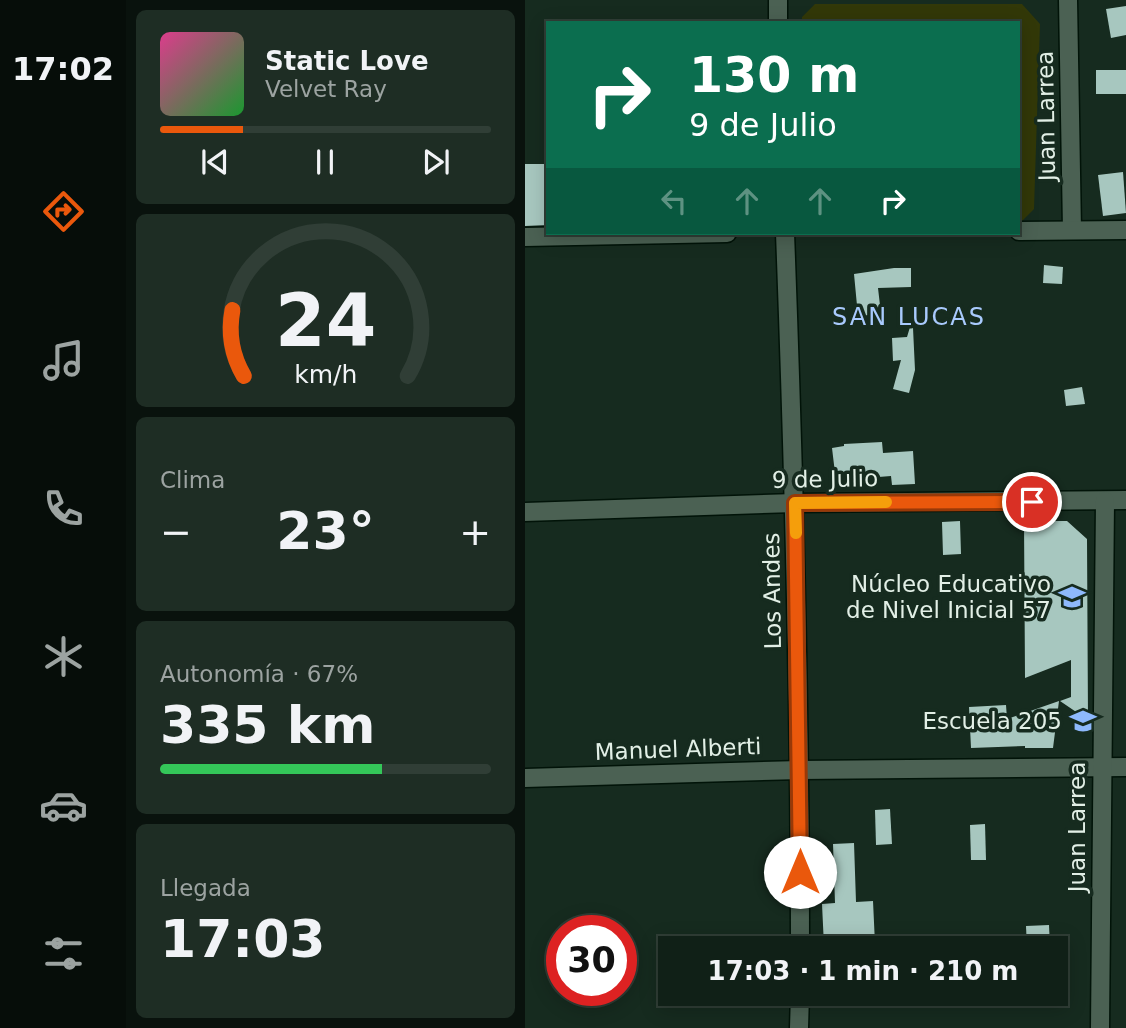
<!DOCTYPE html>
<html lang="es">
<meta charset="utf-8">
<style>
:root{--surface:#102017;--page:#1e2d24;--text:#f1f3f6;--muted:#9ca3a1;--line:#303e36;--accent:#ea580c}
body{margin:0;font-family:"DejaVu Sans",sans-serif;background:var(--page);color:var(--text);height:100vh;display:flex;flex-direction:column;font-size:26px;white-space:nowrap}
*{box-sizing:border-box;margin:0}
p{font-size:23px;color:var(--muted)}
.icon{flex:none;width:38px;height:38px;fill:none;stroke:currentColor;stroke-width:2;stroke-linecap:round;stroke-linejoin:round}
.map{position:relative;flex:1;overflow:hidden}
.drawer{display:flex;flex-direction:column;gap:10px;padding:10px;background:#09120d;width:399px}
.drawer>*{flex:none}
.banner{position:absolute;left:21px;top:21px;width:474px;height:214px;border-radius:0px;box-shadow:0 4px 18px #0003,0 0 0 2px var(--line);background:#0b6e4f;color:#fff;overflow:hidden}
.speed{position:absolute;left:21px;top:915px;display:flex;gap:14px;font-size:35px;font-weight:700;text-align:center}
.speed>*{display:grid;place-content:center;width:91px;height:91px;border-radius:50%;background:var(--surface);box-shadow:0 4px 18px #0003,0 0 0 2px var(--line);line-height:1}
.speed .limit{border:10px solid #d22;background:#fff;color:#111}
.pin{position:absolute;display:grid;place-items:center;width:60px;height:60px;color:#fff;margin:-30px;border:4px solid #fff;border-radius:50%;box-shadow:0 2px 7px #0007}
.me{position:absolute;width:77px;margin:-38px;rotate:0deg;stroke-linejoin:round;filter:drop-shadow(0 0 5px #0008)}
.turn{display:flex;align-items:center;gap:24px;height:147px;padding:0 28px;font-size:32px}
.turn .icon{width:91px;height:91px;stroke-width:2.5}
.turn b{display:block;font-size:49px;line-height:60px}
.lanes{display:flex;align-items:center;height:66px;padding:0 28px;background:#0003;justify-content:center;gap:35px;direction:ltr}
.lanes .off{opacity:.35}
.big{font-size:52px;font-weight:800;line-height:1.1}
.drawer .card{flex:1;display:flex;flex-direction:column;justify-content:center;gap:10px;min-width:0;padding:0 24px;border-radius:10px;background:var(--page)}
.drawer .dial{align-items:center;gap:0}
.dial svg{height:182px;overflow:visible;fill:none;stroke:var(--line);stroke-width:7;stroke-linecap:round;text-anchor:middle}
.dial text{fill:var(--text);stroke:none}
.song{display:flex;align-items:center;gap:21px}
.cover{width:84px;height:84px;border-radius:10px;background:linear-gradient(135deg,hsl(330 70% 55%),hsl(130 70% 35%))}
.played{height:7px;border-radius:4px;background:linear-gradient(90deg,var(--accent) 25%,var(--line) 25%)}
.keys{display:flex;justify-content:space-around;direction:ltr}
.heat{display:flex;justify-content:space-between;align-items:center;font-size:38px;direction:ltr}
.charge{height:10px;border-radius:5px;background:linear-gradient(90deg,#34c759 67%,var(--line) 0)}
.trip{position:absolute;left:133px;top:936px;width:410px;height:70px;border-radius:0px;background:var(--surface);box-shadow:0 4px 18px #0003,0 0 0 2px var(--line);font-weight:800;line-height:70px;text-align:center}
main{display:flex;flex:1;min-height:0}
.dock{display:flex;flex-direction:column;width:126px;justify-content:space-around;align-items:center;background:#060d09;color:var(--muted)}
.dock .icon{width:49px;height:49px}
.dock .active{color:var(--accent)}
.dock b{font-size:32px;color:var(--text)}
.map>svg:first-child{display:block}
.green{fill:#323808}
.building{fill:#a7c7bf}
.lines{fill:none;stroke-linecap:round;stroke-linejoin:round}
.street-casing{stroke:#011308;stroke-width:21}
.street{stroke:#4b6153;stroke-width:18}
.route-casing{stroke:#983908;stroke-width:18}
.route{stroke:#ea580c;stroke-width:12}
.slow{stroke:#f59e0b;stroke-width:12}
.labels{text-anchor:middle;dominant-baseline:central;stroke-width:7;stroke-linejoin:round;paint-order:stroke}
.street-label{font-size:23px;fill:#e2efe6;stroke:#162b1f}
.poi-label{font-size:23px;fill:#e2efe6;stroke:#162b1f;text-anchor:end}
.neighbourhood-label{font-size:24px;letter-spacing:2px;fill:#a9cafd;stroke:#162b1f}
</style>
<main>
<nav class="dock">
<b>17:02</b>
<svg class="icon active" aria-label="directions" viewBox="0 0 24 24"><path d="M12 3l9 9-9 9-9-9zM9 14v-3h6M13 9l2 2-2 2"/></svg>
<svg class="icon" aria-label="music" viewBox="0 0 24 24"><path d="M9 18V5l10-2v13"/><circle cx="6" cy="18" r="3"/><circle cx="16" cy="16" r="3"/></svg>
<svg class="icon" aria-label="phone" viewBox="0 0 24 24"><path d="M5 4h4l2 5-3 2q2 4 5 5l2-3 5 2v4C11 20 4 13 5 4z"/></svg>
<svg class="icon" aria-label="climate" viewBox="0 0 24 24"><path d="M12 3v18M4 7l16 10M4 17L20 7"/></svg>
<svg class="icon" aria-label="car" viewBox="0 0 24 24"><path d="M5 17H2v-5l4-1 3-4h7l3 4 3 1v5h-3M9 17h6M6 11h13"/><circle cx="7" cy="17" r="2"/><circle cx="17" cy="17" r="2"/></svg>
<svg class="icon" aria-label="filters" viewBox="0 0 24 24"><path d="M4 7h16M4 17h16"/><circle cx="9" cy="7" r="2"/><circle cx="15" cy="17" r="2"/></svg>
</nav>
<section class="drawer">
<div class="card">
<div class="song"><i class="cover"></i><div><b>Static Love</b><p>Velvet Ray</p></div></div>
<div class="played"></div>
<div class="keys"><svg class="icon" aria-label="previous" viewBox="0 0 24 24"><path d="M18 5L8 12l10 7zM5 5v14"/></svg><svg class="icon" aria-label="pause" viewBox="0 0 24 24"><path d="M8 5v14M16 5v14"/></svg><svg class="icon" aria-label="next" viewBox="0 0 24 24"><path d="M6 5l10 7-10 7zM19 5v14"/></svg></div>
</div>
<div class="card dial"><svg viewBox="0 0 100 80">
<path d="M14 69A42 42 0 1 1 86 69"/>
<path d="M14 69A42 42 0 0 1 9 40" stroke="#ea580c"/>
<text x="50" y="56" font-size="32" font-weight="700">24</text>
<text x="50" y="72" font-size="11">km/h</text>
</svg></div>
<div class="card"><p>Clima</p>
<div class="heat"><a>−</a><b class="big">23°</b><a>+</a></div>
</div>
<div class="card"><p>Autonomía · 67%</p><b class="big">335 km</b><div class="charge"></div></div>
<div class="card"><p>Llegada</p><b class="big">17:03</b></div>
</section>
<div class="map">
<svg width="601" height="1028" viewBox="0 0 601 1028">
<rect width="100%" height="100%" fill="#162b1f"/>
<path class="green" d="M290,4H497L515,24L509,209L494,224V23H277V17Z"/>
<g class="building">
<path d="M601,6V35L586,38L581,9Z"/>
<rect x="571" y="70" width="30" height="24"/>
<path d="M0,164H23V225L0,226Z"/>
<path d="M598,172L601,213L578,216L573,175Z"/>
<path d="M519,265L538,267L537,284L518,283Z"/>
<path d="M369,268H386V287L353,288L356,314L333,316L329,274Z"/>
<path d="M385,327L388,328L390,370L384,393L368,389L376,360L368,361L367,338L382,337Z"/>
<path d="M557,387L560,404L541,406L539,390Z"/>
<path d="M357,442L358,453L388,451L390,484L367,485L366,476L341,478L340,469L310,473L307,448L319,446V444Z"/>
<path d="M435,521L436,554L418,555L417,522Z"/>
<path d="M499,521H542L562,539L563,720L535,701L546,697V660L500,678Z"/>
<path d="M534,701L528,748H500V746L446,748L444,707L481,705L482,719Z"/>
<path d="M365,809L367,844L351,845L350,810Z"/>
<path d="M460,824L461,860H446L445,825Z"/>
<path d="M329,843L331,902L348,901L350,944L299,946L297,904L310,903L308,844Z"/>
<path d="M524,925L525,948H502L501,926Z"/>
</g>
<g class="lines">
<g class="street-casing">
<g id="street">
<path d="M253,0V23"/>
<path d="M543,0L547,230"/>
<path d="M494,231L601,230"/>
<path d="M260,233C269,471 275,710 275,948"/>
<path d="M0,237L202,233"/>
<path d="M0,512L270,503L601,500"/>
<path d="M0,778L275,770L601,767"/>
<path d="M274,1028L275,994"/>
<path d="M575,1028L580,501"/>
</g>
</g>
<use href="#street" class="street"/>
</g>
<g class="lines">
<g class="route-casing">
<path id="route" d="M275,872L270,503L507,502"/>
</g>
<use href="#route" class="route"/>
<path class="slow" d="M271,533L270,503L361,502"/>
</g>
<defs>
<g id="school-bare" transform="scale(2.1)"><path d="M0-5L7-2L0 1L-7-2ZM-4 1L0 2.5L4 1V4Q0 6-4 4Z" fill="#8eb9fc" stroke="#162b1f" stroke-width="2.5" paint-order="stroke"/></g>
</defs>
<g fill-rule="evenodd">
<use href="#school-bare" x="547" y="597"/>
<use href="#school-bare" x="558" y="721"/>
</g>
<g class="labels">
<g class="street-label">
<text transform="translate(521 116) rotate(-91)">Juan Larrea</text>
<text transform="translate(300 479) rotate(-1)">9 de Julio</text>
<text transform="translate(247 591) rotate(-91)">Los Andes</text>
<text transform="translate(153 749) rotate(-2)">Manuel Alberti</text>
<text transform="translate(552 827) rotate(-90)">Juan Larrea</text>
</g>
<g class="poi-label">
<text x="526" y="584">Núcleo Educativo<tspan x="526" dy="26">de Nivel Inicial 57</tspan></text>
<text x="537" y="721">Escuela 205</text>
</g>
<g class="neighbourhood-label">
<text x="384" y="317">SAN LUCAS</text>
</g>
</g>
</svg>
<div class="speed"><div class="limit">30</div></div>
<div class="pin" style="left:507px;top:502px;background:#d93025"><svg class="icon" aria-label="arrive" viewBox="0 0 24 24"><path d="M6 21V4h12l-3 4 3 4H6"/></svg></div>
<svg class="me" style="left:275px;top:872px" viewBox="-20 -20 40 40"><circle r="19" fill="#fff"/><path d="M0-13L10 11 0 6-10 11z" fill="#ea580c"/></svg>
<div class="trip">17:03 · 1 min · 210 m</div>
<div class="banner">
<div class="turn"><svg class="icon" aria-label="right" viewBox="0 0 24 24"><path d="M7 20v-9h11M14 6l5 5-5 5"/></svg><div><b>130 m</b>9 de Julio</div></div>
<div class="lanes"><svg class="icon off" aria-label="left" viewBox="0 0 24 24"><path d="M17 20v-9H6M10 6l-5 5 5 5"/></svg><svg class="icon off" aria-label="ahead" viewBox="0 0 24 24"><path d="M12 20V5M6 11l6-6 6 6"/></svg><svg class="icon off" aria-label="ahead" viewBox="0 0 24 24"><path d="M12 20V5M6 11l6-6 6 6"/></svg><svg class="icon" aria-label="right" viewBox="0 0 24 24"><path d="M7 20v-9h11M14 6l5 5-5 5"/></svg></div>
</div>
</div>
</main>
